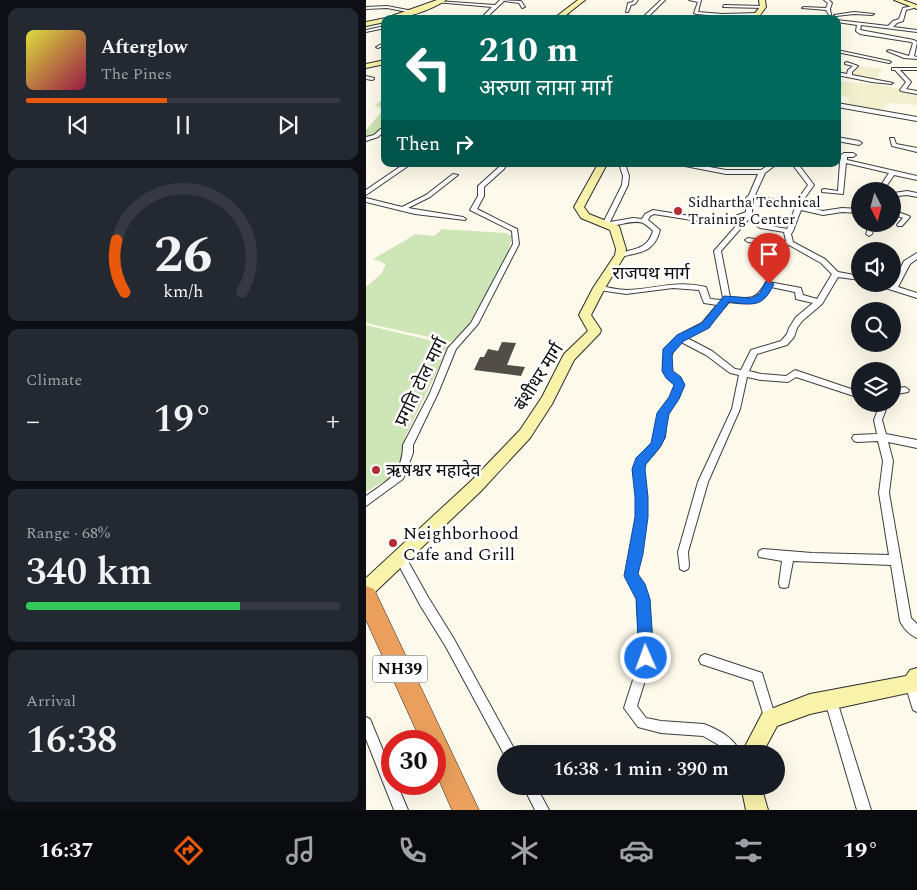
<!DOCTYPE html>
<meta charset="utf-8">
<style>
:root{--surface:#171b24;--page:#242831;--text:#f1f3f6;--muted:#9ea1a6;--line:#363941;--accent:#ea580c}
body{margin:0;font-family:Spectral,"Noto Sans Devanagari",serif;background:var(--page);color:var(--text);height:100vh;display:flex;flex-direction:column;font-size:19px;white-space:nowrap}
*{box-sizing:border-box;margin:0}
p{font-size:16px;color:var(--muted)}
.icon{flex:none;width:28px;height:28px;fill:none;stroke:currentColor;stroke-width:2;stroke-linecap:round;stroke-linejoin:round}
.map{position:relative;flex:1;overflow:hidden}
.drawer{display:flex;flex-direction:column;gap:8px;padding:8px;background:#0d0f14;width:366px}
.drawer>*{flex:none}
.top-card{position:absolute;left:15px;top:15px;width:460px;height:152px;border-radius:10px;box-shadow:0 5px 20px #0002;background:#00695c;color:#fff;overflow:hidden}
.needle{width:32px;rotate:174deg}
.buttons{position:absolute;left:485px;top:182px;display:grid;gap:10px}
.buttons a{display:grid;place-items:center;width:50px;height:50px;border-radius:50%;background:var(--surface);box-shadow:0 5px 20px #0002;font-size:25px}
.speed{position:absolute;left:15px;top:730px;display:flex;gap:10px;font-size:25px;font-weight:700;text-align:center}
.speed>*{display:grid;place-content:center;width:65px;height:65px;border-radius:50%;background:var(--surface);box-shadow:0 5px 20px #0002;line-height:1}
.speed .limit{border:8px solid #d22;background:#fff;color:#111}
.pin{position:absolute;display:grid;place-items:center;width:42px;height:42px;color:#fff;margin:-51px -21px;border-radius:50% 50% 50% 0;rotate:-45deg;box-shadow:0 0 5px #0007}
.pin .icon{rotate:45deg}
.me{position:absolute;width:55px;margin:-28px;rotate:358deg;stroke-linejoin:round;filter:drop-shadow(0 0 4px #0008)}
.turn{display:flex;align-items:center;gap:18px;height:105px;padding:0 15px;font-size:22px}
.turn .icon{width:65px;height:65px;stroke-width:2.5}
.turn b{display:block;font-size:35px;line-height:42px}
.then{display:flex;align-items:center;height:48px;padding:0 15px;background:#0003;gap:10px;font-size:19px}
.big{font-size:38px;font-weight:600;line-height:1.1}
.drawer .tile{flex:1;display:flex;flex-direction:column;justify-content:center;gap:8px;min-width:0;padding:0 18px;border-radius:10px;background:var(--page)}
.drawer .dial{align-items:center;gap:0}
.dial svg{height:130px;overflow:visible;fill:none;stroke:var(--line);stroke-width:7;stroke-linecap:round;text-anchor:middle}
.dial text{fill:var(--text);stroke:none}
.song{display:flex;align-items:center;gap:15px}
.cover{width:60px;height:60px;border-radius:8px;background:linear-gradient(135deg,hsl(60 70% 55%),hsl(340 70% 35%))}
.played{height:5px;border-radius:2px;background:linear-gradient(90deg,var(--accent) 45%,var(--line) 45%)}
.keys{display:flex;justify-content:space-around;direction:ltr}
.heat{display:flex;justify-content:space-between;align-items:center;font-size:28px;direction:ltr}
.charge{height:8px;border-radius:4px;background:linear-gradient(90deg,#34c759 68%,var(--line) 0)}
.trip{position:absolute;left:131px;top:745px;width:288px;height:50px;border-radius:25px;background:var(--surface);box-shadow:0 5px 20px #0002;font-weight:600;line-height:50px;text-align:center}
.tab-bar{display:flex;height:80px;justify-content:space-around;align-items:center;background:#090b0e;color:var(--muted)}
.tab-bar .icon{width:35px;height:35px}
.tab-bar .on{color:var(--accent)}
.tab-bar b{font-size:22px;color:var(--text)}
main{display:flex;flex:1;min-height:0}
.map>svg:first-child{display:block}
.farmland{fill:#f1efcd}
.green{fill:#cee5b7}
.building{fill:#534d48}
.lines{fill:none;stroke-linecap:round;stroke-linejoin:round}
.street-casing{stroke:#3e3e3e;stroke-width:2}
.secondary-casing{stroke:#2d2d2d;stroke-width:2}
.highway-casing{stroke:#1c1c1c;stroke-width:1}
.street{fill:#fff;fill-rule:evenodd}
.secondary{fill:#f9f2aa;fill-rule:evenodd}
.highway{fill:#eaa05c;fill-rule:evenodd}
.route{fill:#1a73e8;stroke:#114b97}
.poi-dot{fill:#b12d31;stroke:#fff;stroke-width:2}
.labels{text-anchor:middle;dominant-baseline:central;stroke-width:5;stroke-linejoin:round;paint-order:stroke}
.far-poi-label{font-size:15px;fill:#0b0b0b;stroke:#fff;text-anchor:start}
.shield{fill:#fff;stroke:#545454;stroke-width:1}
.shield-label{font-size:16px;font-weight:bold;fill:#0b0b0b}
.street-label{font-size:18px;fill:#0b0b0b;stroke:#fff}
.poi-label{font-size:18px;fill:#0b0b0b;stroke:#fff;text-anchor:start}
</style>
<main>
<section class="drawer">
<div class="tile">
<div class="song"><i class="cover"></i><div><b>Afterglow</b><p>The Pines</p></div></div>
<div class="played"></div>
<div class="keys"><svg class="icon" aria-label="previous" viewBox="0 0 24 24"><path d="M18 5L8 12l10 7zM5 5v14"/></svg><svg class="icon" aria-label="pause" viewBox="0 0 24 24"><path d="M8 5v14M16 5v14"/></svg><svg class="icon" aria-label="next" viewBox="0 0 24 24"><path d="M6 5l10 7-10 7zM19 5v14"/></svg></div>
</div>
<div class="tile dial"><svg viewBox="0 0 100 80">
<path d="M14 69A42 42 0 1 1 86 69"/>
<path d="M14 69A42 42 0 0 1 9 37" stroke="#ea580c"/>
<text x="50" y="56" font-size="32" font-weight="700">26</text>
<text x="50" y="72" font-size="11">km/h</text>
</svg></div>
<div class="tile"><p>Climate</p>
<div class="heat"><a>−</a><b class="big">19°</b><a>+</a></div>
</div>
<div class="tile"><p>Range · 68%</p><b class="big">340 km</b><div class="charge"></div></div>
<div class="tile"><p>Arrival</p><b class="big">16:38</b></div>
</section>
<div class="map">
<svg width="551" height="810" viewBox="0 0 551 810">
<rect width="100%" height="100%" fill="#fefaeb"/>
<g class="farmland">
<path d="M492,66L516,69L517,70L513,73L512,77L506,81L484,76Z"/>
<path d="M473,81L522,86L551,92V106L544,104L521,103L516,112L483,105V98L471,93Z"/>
</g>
<g class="green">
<path d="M19,98V126L7,138L0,140V130L17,110L9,105Z"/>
<path d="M76,229L140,233L146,236C138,271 115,320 85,342L0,323V287L15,274L20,264L7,259L50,234L68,236Z"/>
<path d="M0,325L84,345L39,437L35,466L22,479L0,492Z"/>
</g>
<path class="building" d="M136,342L150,343L141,365L159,367L155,376L108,370L114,357H118L122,349L132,351Z"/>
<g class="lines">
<g class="street-casing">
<g id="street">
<path d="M134,0L155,1L159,7L156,8L153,3L138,1L119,19H114L126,7L69,2L71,1L129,5Z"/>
<path d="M268,0H272L269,4L265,5L262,12H260L262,3L267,2Z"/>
<path d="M295,0H299L280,19H275Z"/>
<path d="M323,0H335L332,12L356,14L392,13L394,14L392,15L356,16L330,14L328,13L332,2Z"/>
<path d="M458,0H463L466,3L464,9L465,15H463L460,10L436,8L438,7L460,8L462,3Z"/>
<path d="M358,5L397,6L399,7L397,8L357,7Z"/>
<path d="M21,6L47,11L49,12L47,13L21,8L0,9V7Z"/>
<path d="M547,6L548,8L540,10L537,21L531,23L527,27L551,30V32L495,25L494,30L548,40L551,42L548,56L551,57V59L538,58L521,51L523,50L543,56L547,43L545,42L494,34L490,31L491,25L471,22V20L522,26L527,21L533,19L537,8Z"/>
<path d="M488,12L508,14L506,15L488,14L470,16L468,15Z"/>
<path d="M194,14L217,18L219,19H208L193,16Z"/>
<path d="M19,26V28L0,32V30Z"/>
<path d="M19,42V45L12,48L10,47Z"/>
<path d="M471,50L523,61L525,62L523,63L471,52Z"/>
<path d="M481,62L492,66L486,72V75L527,83L525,84L506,82L471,75V72L481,74L482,70L487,66L479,64V63Z"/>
<path d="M526,68H551V70H534L545,82L540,89L551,91V94L535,91L534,90L540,82L529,70H526Z"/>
<path d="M0,76L8,78V79L6,80L0,79Z"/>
<path d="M471,103L551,117V121L471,107Z"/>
<path d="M19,125V130L12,137L0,141V137L8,135Z"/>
<path d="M471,137L493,141L496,143L493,145L471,141Z"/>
<path d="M524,138H528L530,144L551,148V152L526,146Z"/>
<path d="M478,153H487L490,155L487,157H481V160L551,176V180L528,175L517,191H511L523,173L480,163L477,194L456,192V190L458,189L472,191L474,162H471V158L475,159V155Z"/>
<path d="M38,164H45L0,195V190Z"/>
<path d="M135,164H141L138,169L118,187V196L111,209L151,229L153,244L112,324L90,349L72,393L47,445V453L37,479L0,506V496C21,481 37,474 37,445L64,393L82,348L105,323L147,244L146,231L104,210L112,196V186L133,167Z"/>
<path d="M253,164H259L263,176L262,185L244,222L267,218L276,219L279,214L287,210L356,221L380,212V198L383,195L392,174H360L319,166L316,164H327L360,170H395L404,164H411L399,173L389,195L430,205L432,199L442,185L426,164H432L448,185L438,199L436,206L457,211L476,208L494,209V213L476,212L457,215L435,210L427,231L425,234L427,242L459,259L472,272L494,276V280L472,277L456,304L436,321L431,328L428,337L421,345L391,354L383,371L395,374L420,376L429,370L494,392V398L430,377L422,382L395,380L381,377L374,409L342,482L322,552L323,566L322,569L318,571L314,569L312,552L332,482L366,409L373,375L364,373L340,355L315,342C307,350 300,361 306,372C309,377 315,379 317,385L312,399L301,414L299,437L292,449L279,464L277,469L281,497L280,517L271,575L278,585L283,599L286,658L271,706L280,718L295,721L338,724C353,730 369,738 375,754H361L358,748L337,736L295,733L272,727L258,708L274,658L271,599L269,591L260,576L270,517L271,497L267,469L272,459L286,443L289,437L293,413L304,398L309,385L301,377L297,370V359L299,349L311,336L336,323L351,305L338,303L333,290L307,288L260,294L233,290L229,288L233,286C242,287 252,290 261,290C289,289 310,280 340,287L344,299L355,300L357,298L348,251L377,218L357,225L288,214L284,216L282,220L294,230C288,253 274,252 254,257L252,256V254C269,248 281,250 287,231C284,228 281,225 277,223C264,218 249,230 237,223L256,185L257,176ZM387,198L429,208L421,229L394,224L391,226L394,228L418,232L420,241L411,242L382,238L379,240L382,242L411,246L423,245L455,263L466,274L451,299L437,295L435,288L403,282H400C390,301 384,299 364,297L355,251L383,219L386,213ZM405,287L429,292L430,299L447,303L430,317L423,328L421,334L415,341L385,350L375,370L369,369L346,351L321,338L342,327L363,302C382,304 395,307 405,287Z"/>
<path d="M87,174L92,175L64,197L42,208L97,217L100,219L99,220L49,214L0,202V198L36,207L60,195Z"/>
<path d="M541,191L551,193V197L541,195L532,196L528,203L526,204V195L528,193Z"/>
<path d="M526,210L543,216L544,217L536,226H532L531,225L537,218L526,214Z"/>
<path d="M504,224H510L506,234L503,236L500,234Z"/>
<path d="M551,253V259L544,264L532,287L551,293V298L513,286L512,284L526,285L538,261Z"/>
<path d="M539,387L543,390L542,392L526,395V389Z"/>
<path d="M514,404H522L516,420L520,434L551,440V448L522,442L527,461L523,493L545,618L551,624V638C544,635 537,628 534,621L525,565L427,561L422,587L418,588L414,587L413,583L416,561L393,557L392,554L393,551L397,549L446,553L523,555L513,493L517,461L512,441L491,442L488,441L486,438L488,435L511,434L508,420Z"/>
<path d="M34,552L38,554L62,597L88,639L151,754H140V758L80,647L54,605L30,560L29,557L30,554Z"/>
<path d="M339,654L396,673L410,719L408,723L404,725L400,723L387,681L335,664L333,660L335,656Z"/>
<path d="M545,678L549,680L551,683V712L547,710L539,684L541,680Z"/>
<path d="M465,695L469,697L471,701L505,810H491L459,701L461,697Z"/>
<path d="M0,717L4,719L26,772V784H31L42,810H28L0,739Z"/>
<path d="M157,786H170L183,810H169Z"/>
</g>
</g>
<g class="secondary-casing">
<g id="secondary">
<path d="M71,0H80C64,11 38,19 19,19V22L0,26V22L20,18Z"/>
<path d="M212,0H219L195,19H187Z"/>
<path d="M393,0H399L400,7L391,19H384L394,7Z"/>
<path d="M528,0H537L551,5V9Z"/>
<path d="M19,60V64L0,68V64Z"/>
<path d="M232,164H241L218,207L223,214L253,226L260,249L259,255L239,288L225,315L235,330L234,333L208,360L186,404L164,438L115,491L6,595L0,597V578L105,481L154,430L176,397L198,354L222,331L213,315L227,288L249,255L250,249L244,230L215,218L208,207Z"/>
<path d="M551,668V691L444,714L411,726L396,754H375L397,712L444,694L540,676L544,670Z"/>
<path d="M375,786H395L402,810H380Z"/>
</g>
</g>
<g class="highway-casing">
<path id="highway" d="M0,586L8,589L113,810H86L69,771V741H55L0,620Z"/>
</g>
<use href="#street" class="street"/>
<use href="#secondary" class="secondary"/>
<use href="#highway" class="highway"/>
</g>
<path class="route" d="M400,281H403L408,284C397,308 387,305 363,302L343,328L318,341L306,354L307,371L315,377L319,385L313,399L303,414L299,437L295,446L280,464L279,469L282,497V517L277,554L272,574L279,584L284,599L288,658L286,664L280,666L275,664L273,658L270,599L258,576L269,517V497L266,469L270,458L285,443L291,413L303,397L308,385L300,378L296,371L297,349L311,335L336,323L358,296L386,298L394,293Z"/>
<g class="poi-dot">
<circle cx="312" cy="211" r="5"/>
<circle cx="10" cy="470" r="5"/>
<circle cx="27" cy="543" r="5"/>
</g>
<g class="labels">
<g class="far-poi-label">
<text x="322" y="202">Sidhartha Technical<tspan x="322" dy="17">Training Center</tspan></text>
</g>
<rect class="shield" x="6.5" y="655.5" width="55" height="27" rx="4"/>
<g class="shield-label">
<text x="34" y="669">NH39</text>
</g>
<g class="street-label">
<text x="285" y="273">राजपथ मार्ग</text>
<text transform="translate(173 377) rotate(-58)">बंशीधर मार्ग</text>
<text transform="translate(55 382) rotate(-64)">प्रगति टोल मार्ग</text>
</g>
<g class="poi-label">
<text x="20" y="470">ऋषश्वर महादेव</text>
<text x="37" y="533">Neighborhood<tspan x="37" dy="21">Cafe and Grill</tspan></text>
</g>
</g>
</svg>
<div class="buttons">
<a><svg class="needle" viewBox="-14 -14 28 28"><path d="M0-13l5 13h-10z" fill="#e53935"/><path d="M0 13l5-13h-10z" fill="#9ea1a6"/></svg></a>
<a><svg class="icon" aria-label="sound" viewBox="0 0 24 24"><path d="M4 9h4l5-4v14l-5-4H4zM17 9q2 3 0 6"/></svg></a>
<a><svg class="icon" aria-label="search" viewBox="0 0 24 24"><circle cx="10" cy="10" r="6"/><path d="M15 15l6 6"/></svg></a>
<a><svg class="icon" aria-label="layers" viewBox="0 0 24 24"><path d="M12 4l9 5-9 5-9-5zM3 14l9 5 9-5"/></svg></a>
</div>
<div class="speed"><div class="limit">30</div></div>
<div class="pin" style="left:403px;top:284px;background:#d93025"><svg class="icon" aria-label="arrive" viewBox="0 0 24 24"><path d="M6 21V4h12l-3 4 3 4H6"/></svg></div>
<svg class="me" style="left:280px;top:658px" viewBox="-20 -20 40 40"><circle r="17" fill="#1a73e8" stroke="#fff" stroke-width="3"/><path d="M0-11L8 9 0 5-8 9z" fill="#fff"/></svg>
<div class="trip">16:38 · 1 min · 390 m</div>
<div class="top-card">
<div class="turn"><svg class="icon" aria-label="left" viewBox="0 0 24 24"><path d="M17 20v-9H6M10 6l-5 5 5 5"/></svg><div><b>210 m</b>अरुणा लामा मार्ग</div></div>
<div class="then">Then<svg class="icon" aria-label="right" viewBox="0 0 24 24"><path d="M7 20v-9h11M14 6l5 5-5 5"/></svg></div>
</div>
</div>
</main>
<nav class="tab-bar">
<b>16:37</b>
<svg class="icon on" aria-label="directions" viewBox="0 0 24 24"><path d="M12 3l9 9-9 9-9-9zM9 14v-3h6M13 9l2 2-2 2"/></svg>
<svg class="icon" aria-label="music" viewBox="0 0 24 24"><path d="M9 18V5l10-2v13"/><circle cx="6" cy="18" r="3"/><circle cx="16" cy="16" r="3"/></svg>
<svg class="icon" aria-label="phone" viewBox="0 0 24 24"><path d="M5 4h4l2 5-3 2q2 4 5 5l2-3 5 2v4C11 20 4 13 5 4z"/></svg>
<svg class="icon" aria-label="climate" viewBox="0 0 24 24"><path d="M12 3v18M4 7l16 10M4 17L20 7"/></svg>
<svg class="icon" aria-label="car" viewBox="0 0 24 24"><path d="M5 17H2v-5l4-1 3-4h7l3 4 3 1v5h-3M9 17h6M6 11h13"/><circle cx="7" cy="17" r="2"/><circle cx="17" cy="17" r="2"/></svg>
<svg class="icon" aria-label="filters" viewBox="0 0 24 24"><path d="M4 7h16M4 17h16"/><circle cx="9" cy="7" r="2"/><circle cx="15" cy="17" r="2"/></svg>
<b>19°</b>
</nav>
